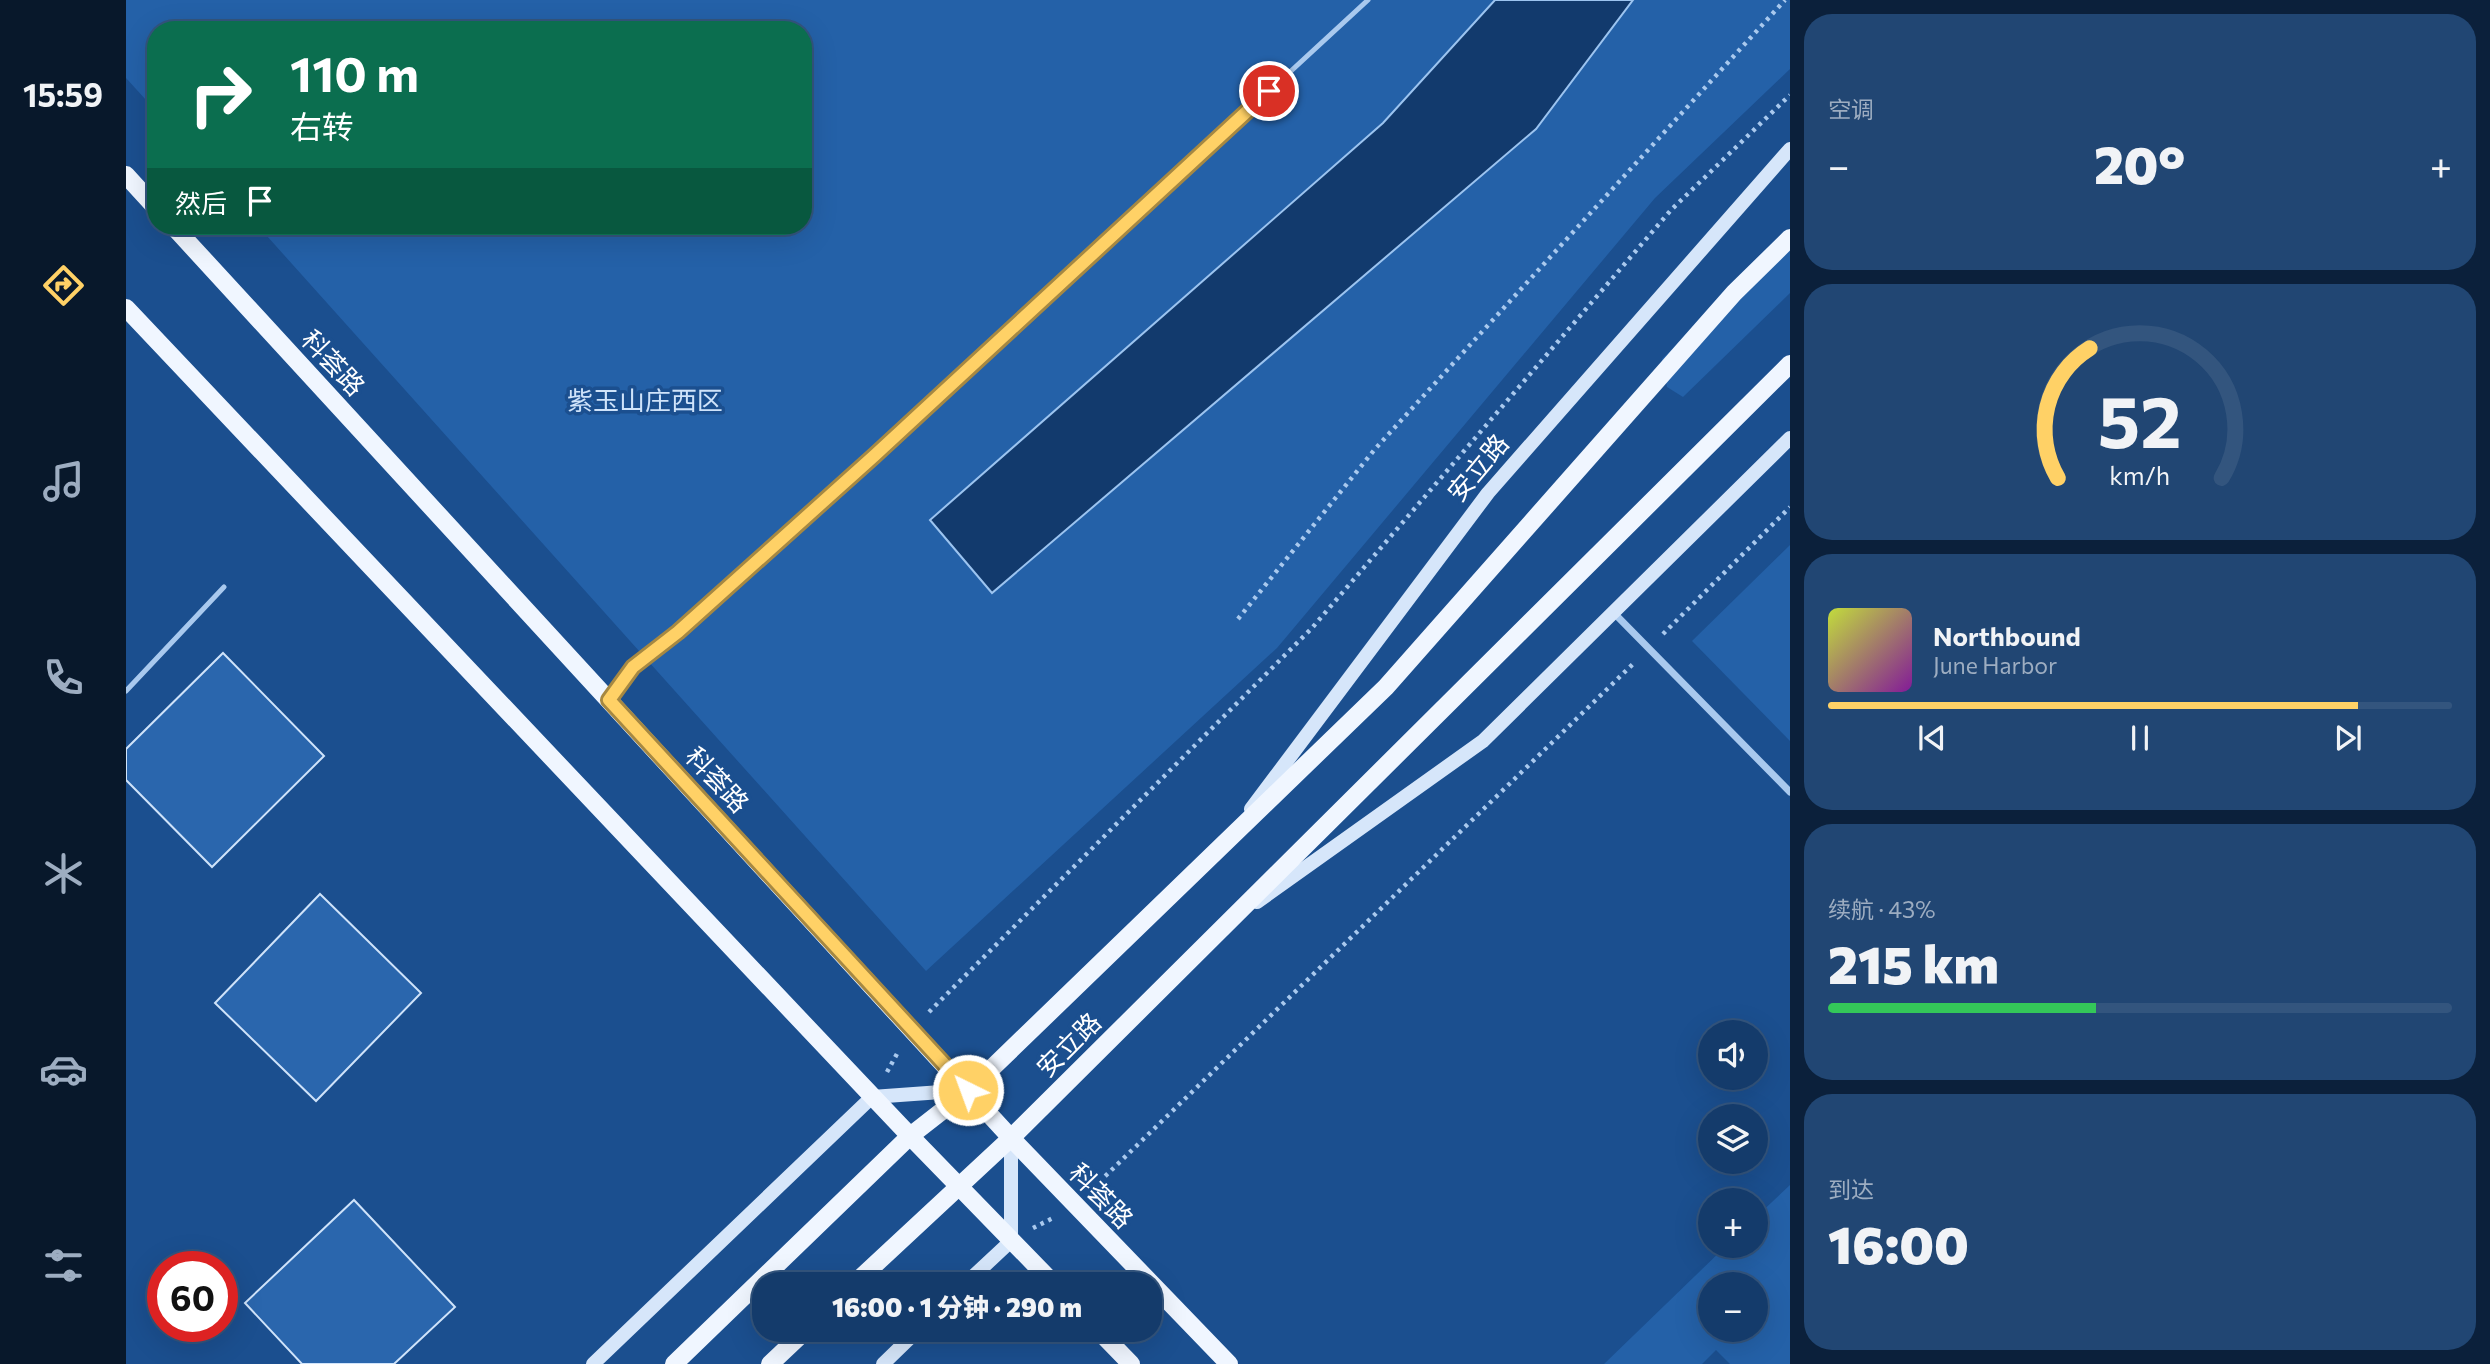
<!DOCTYPE html>
<html lang="zh">
<meta charset="utf-8">
<style>
:root{--surface:#143b6b;--page:#214673;--text:#f1f3f6;--muted:#9dadc1;--line:#33557e;--accent:#ffd166}
body{margin:0;font-family:Commissioner,"Noto Sans SC",sans-serif;background:var(--page);color:var(--text);height:100vh;display:flex;flex-direction:column;font-size:26px;white-space:nowrap}
*{box-sizing:border-box;margin:0}
p{font-size:23px;color:var(--muted)}
.icon{flex:none;width:38px;height:38px;fill:none;stroke:currentColor;stroke-width:2;stroke-linecap:round;stroke-linejoin:round}
.map{position:relative;flex:1;overflow:hidden}
.details{display:flex;flex-direction:column;gap:14px;padding:14px;background:#0b203b;width:700px}
.details>*{flex:none}
.guide{position:absolute;left:21px;top:21px;width:665px;height:214px;border-radius:28px;box-shadow:0 7px 28px #0002,0 0 0 2px var(--line);background:#0b6e4f;color:#fff;overflow:hidden}
.tools{position:absolute;left:1572px;top:1020px;display:grid;gap:14px}
.tools a{display:grid;place-items:center;width:70px;height:70px;border-radius:50%;background:var(--surface);box-shadow:0 7px 28px #0002,0 0 0 2px var(--line);font-size:35px}
.speed{position:absolute;left:21px;top:1251px;display:flex;gap:14px;font-size:35px;font-weight:700;text-align:center}
.speed>*{display:grid;place-content:center;width:91px;height:91px;border-radius:50%;background:var(--surface);box-shadow:0 7px 28px #0002,0 0 0 2px var(--line);line-height:1}
.speed .limit{border:10px solid #d22;background:#fff;color:#111}
.pin{position:absolute;display:grid;place-items:center;width:60px;height:60px;color:#fff;margin:-30px;border:4px solid #fff;border-radius:50%;box-shadow:0 2px 7px #0007}
.me{position:absolute;width:77px;margin:-38px;rotate:318deg;stroke-linejoin:round;filter:drop-shadow(0 0 5px #0008)}
.turn{display:flex;align-items:center;gap:24px;height:147px;padding:0 28px;font-size:32px}
.turn .icon{width:91px;height:91px;stroke-width:2.5}
.turn b{display:block;font-size:49px;line-height:60px}
.then{display:flex;align-items:center;height:66px;padding:0 28px;background:#0003;gap:14px;font-size:26px}
.big{font-size:52px;font-weight:800;line-height:1.1}
.details .card{flex:1;display:flex;flex-direction:column;justify-content:center;gap:10px;min-width:0;padding:0 24px;border-radius:28px;background:var(--page)}
.details .dial{align-items:center;gap:0}
.dial svg{height:182px;overflow:visible;fill:none;stroke:var(--line);stroke-width:7;stroke-linecap:round;text-anchor:middle}
.dial text{fill:var(--text);stroke:none}
.song{display:flex;align-items:center;gap:21px}
.cover{width:84px;height:84px;border-radius:10px;background:linear-gradient(135deg,hsl(70 70% 55%),hsl(290 70% 35%))}
.played{height:7px;border-radius:4px;background:linear-gradient(90deg,var(--accent) 85%,var(--line) 85%)}
.keys{display:flex;justify-content:space-around;direction:ltr}
.heat{display:flex;justify-content:space-between;align-items:center;font-size:38px;direction:ltr}
.charge{height:10px;border-radius:5px;background:linear-gradient(90deg,#34c759 43%,var(--line) 0)}
.trip{position:absolute;left:626px;top:1272px;width:410px;height:70px;border-radius:28px;background:var(--surface);box-shadow:0 7px 28px #0002,0 0 0 2px var(--line);font-weight:800;line-height:70px;text-align:center}
main{display:flex;flex:1;min-height:0}
.menu{display:flex;flex-direction:column;width:126px;justify-content:space-around;align-items:center;background:#08182b;color:var(--muted)}
.menu .icon{width:49px;height:49px}
.menu .current{color:var(--accent)}
.menu b{font-size:32px;color:var(--text)}
.map>svg:first-child{display:block}
.green{fill:#2461a8;fill-rule:evenodd}
.water{fill:#123a6d;stroke:#9cc4f0;stroke-width:2}
.building{fill:#2a66ad;stroke:#cfe3fa;stroke-width:2}
.lines{fill:none;stroke-linecap:round;stroke-linejoin:round}
.path{stroke:#a9c9ee;stroke-width:4.5;stroke-dasharray:3.5 5;stroke-linecap:butt}
.lane{stroke:#a9c9ee;stroke-width:5}
.street{stroke:#a9c9ee;stroke-width:7}
.secondary{stroke:#d6e6fa;stroke-width:14}
.primary{stroke:#f0f6ff;stroke-width:18}
.route-casing{stroke:#a68842;stroke-width:18}
.route{stroke:#ffd166;stroke-width:12}
.labels{text-anchor:middle;dominant-baseline:central;stroke-width:7;stroke-linejoin:round;paint-order:stroke}
.street-label{font-size:26px;fill:#fff;stroke:#1b4f8f}
.park-label{font-size:26px;fill:#cfe3fa;stroke:#1b4f8f}
</style>
<main>
<nav class="menu">
<b>15:59</b>
<svg class="icon current" aria-label="directions" viewBox="0 0 24 24"><path d="M12 3l9 9-9 9-9-9zM9 14v-3h6M13 9l2 2-2 2"/></svg>
<svg class="icon" aria-label="music" viewBox="0 0 24 24"><path d="M9 18V5l10-2v13"/><circle cx="6" cy="18" r="3"/><circle cx="16" cy="16" r="3"/></svg>
<svg class="icon" aria-label="phone" viewBox="0 0 24 24"><path d="M5 4h4l2 5-3 2q2 4 5 5l2-3 5 2v4C11 20 4 13 5 4z"/></svg>
<svg class="icon" aria-label="climate" viewBox="0 0 24 24"><path d="M12 3v18M4 7l16 10M4 17L20 7"/></svg>
<svg class="icon" aria-label="car" viewBox="0 0 24 24"><path d="M5 17H2v-5l4-1 3-4h7l3 4 3 1v5h-3M9 17h6M6 11h13"/><circle cx="7" cy="17" r="2"/><circle cx="17" cy="17" r="2"/></svg>
<svg class="icon" aria-label="filters" viewBox="0 0 24 24"><path d="M4 7h16M4 17h16"/><circle cx="9" cy="7" r="2"/><circle cx="15" cy="17" r="2"/></svg>
</nav>
<div class="map">
<svg width="1664" height="1364" viewBox="0 0 1664 1364">
<rect width="100%" height="100%" fill="#1b4f8f"/>
<g class="green">
<path d="M0,0H1664V69L1529,198L1151,648L800,971L132,226H677V30H30V111L0,78Z"/>
<path d="M1664,235V293L1557,397L1541,387L1536,359Z"/>
<path d="M1664,545V741L1566,641Z"/>
<path d="M1664,1185V1364H1604L1590,1350L1576,1364H1478L1600,1246H1629V1218ZM1584,1284H1629V1330H1584Z"/>
</g>
<path class="water" d="M1369,0H1507L1410,129L866,593L804,520L1257,123Z"/>
<g class="building">
<path d="M97,653L198,756L86,867L0,780V749Z"/>
<path d="M194,894L295,993L190,1101L89,1003Z"/>
<path d="M228,1200L329,1307L268,1364H176L119,1303Z"/>
</g>
<g class="lines">
<g class="path">
<path d="M1112,619L1249,449L1659,0"/>
<path d="M1537,634L1664,507"/>
<path d="M803,1012L1186,628L1545,210L1664,95"/>
<path d="M761,1072L772,1052"/>
<path d="M967,1188L1509,662"/>
<path d="M907,1228L927,1218"/>
</g>
<g class="lane">
<path d="M0,691L98,587"/>
<path d="M486,697L507,667L552,632L748,456L1242,0"/>
</g>
<path class="street" d="M1487,612L1664,792"/>
<g class="secondary">
<path d="M1125,809L1362,493L1664,149"/>
<path d="M1131,902L1357,741L1664,438"/>
<path d="M839,1284L885,1241V1138"/>
<path d="M467,1364L746,1097L843,1090"/>
<path d="M757,1364L792,1330"/>
</g>
<g class="primary">
<path d="M0,175L30,208"/>
<path d="M47,226L885,1138L1103,1364"/>
<path d="M0,308L784,1136L928,1284"/>
<path d="M728,1284L885,1138L1664,364"/>
<path d="M972,1330L1005,1364"/>
<path d="M548,1364L784,1136L843,1090L866,1068L1260,687L1608,293L1664,238"/>
<path d="M644,1364L680,1330"/>
</g>
</g>
<g class="lines">
<g class="route-casing">
<path id="route" d="M842,1090L483,700L507,667L552,632L748,456L1143,91"/>
</g>
<use href="#route" class="route"/>
</g>
<g class="labels">
<g class="street-label">
<text transform="translate(208 362) rotate(47)">科荟路</text>
<text transform="translate(1351 467) rotate(-50)">安立路</text>
<text transform="translate(592 779) rotate(47)">科荟路</text>
<text transform="translate(942 1044) rotate(-45)">安立路</text>
<text transform="translate(976 1195) rotate(46)">科荟路</text>
</g>
<g class="park-label">
<text x="519" y="399">紫玉山庄西区</text>
</g>
</g>
</svg>
<div class="tools">
<a><svg class="icon" aria-label="sound" viewBox="0 0 24 24"><path d="M4 9h4l5-4v14l-5-4H4zM17 9q2 3 0 6"/></svg></a>
<a><svg class="icon" aria-label="layers" viewBox="0 0 24 24"><path d="M12 4l9 5-9 5-9-5zM3 14l9 5 9-5"/></svg></a>
<a>+</a>
<a>−</a>
</div>
<div class="speed"><div class="limit">60</div></div>
<div class="pin" style="left:1143px;top:91px;background:#d93025"><svg class="icon" aria-label="arrive" viewBox="0 0 24 24"><path d="M6 21V4h12l-3 4 3 4H6"/></svg></div>
<svg class="me" style="left:842px;top:1090px" viewBox="-20 -20 40 40"><circle r="17" fill="#ffd166" stroke="#fff" stroke-width="3"/><path d="M0-11L8 9 0 5-8 9z" fill="#fff"/></svg>
<div class="trip">16:00 · 1 分钟 · 290 m</div>
<div class="guide">
<div class="turn"><svg class="icon" aria-label="right" viewBox="0 0 24 24"><path d="M7 20v-9h11M14 6l5 5-5 5"/></svg><div><b>110 m</b>右转</div></div>
<div class="then">然后<svg class="icon" aria-label="arrive" viewBox="0 0 24 24"><path d="M6 21V4h12l-3 4 3 4H6"/></svg></div>
</div>
</div>
<section class="details">
<div class="card"><p>空调</p>
<div class="heat"><a>−</a><b class="big">20°</b><a>+</a></div>
</div>
<div class="card dial"><svg viewBox="0 0 100 80">
<path d="M14 69A42 42 0 1 1 86 69"/>
<path d="M14 69A42 42 0 0 1 28 12" stroke="#ffd166"/>
<text x="50" y="56" font-size="32" font-weight="700">52</text>
<text x="50" y="72" font-size="11">km/h</text>
</svg></div>
<div class="card">
<div class="song"><i class="cover"></i><div><b>Northbound</b><p>June Harbor</p></div></div>
<div class="played"></div>
<div class="keys"><svg class="icon" aria-label="previous" viewBox="0 0 24 24"><path d="M18 5L8 12l10 7zM5 5v14"/></svg><svg class="icon" aria-label="pause" viewBox="0 0 24 24"><path d="M8 5v14M16 5v14"/></svg><svg class="icon" aria-label="next" viewBox="0 0 24 24"><path d="M6 5l10 7-10 7zM19 5v14"/></svg></div>
</div>
<div class="card"><p>续航 · 43%</p><b class="big">215 km</b><div class="charge"></div></div>
<div class="card"><p>到达</p><b class="big">16:00</b></div>
</section>
</main>
